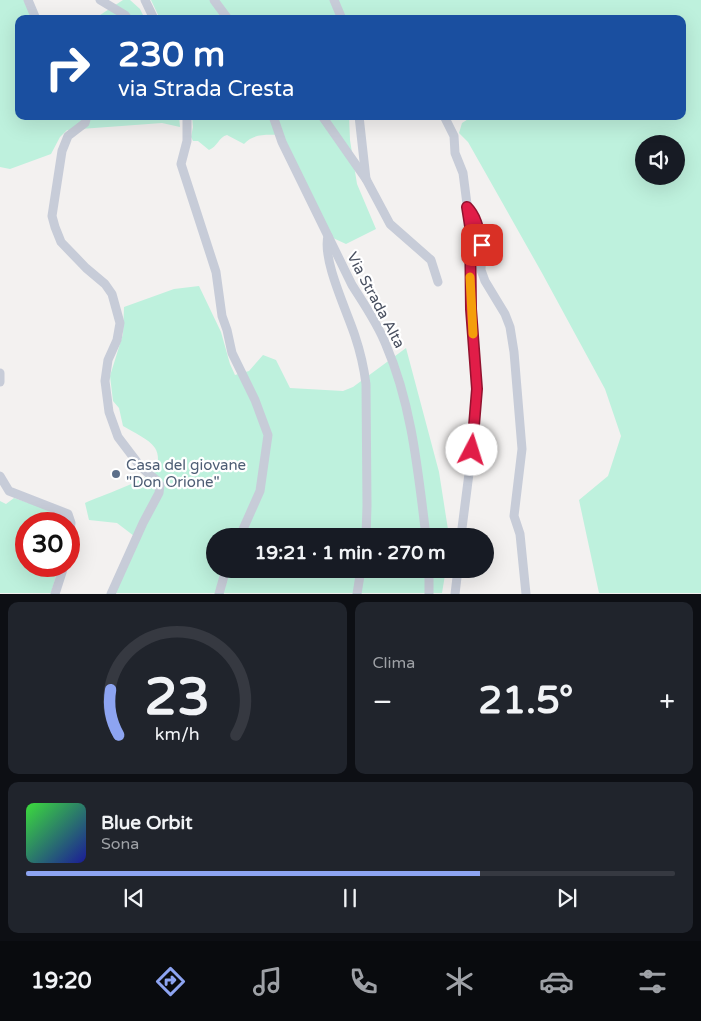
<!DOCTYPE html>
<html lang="it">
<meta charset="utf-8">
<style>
:root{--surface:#171b24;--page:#20242c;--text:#f1f3f6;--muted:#9ea1a6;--line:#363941;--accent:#8da4f1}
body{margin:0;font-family:"Varela Round",sans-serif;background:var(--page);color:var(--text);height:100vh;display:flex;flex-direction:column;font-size:19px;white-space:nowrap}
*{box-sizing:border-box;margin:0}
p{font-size:16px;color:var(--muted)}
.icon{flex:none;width:28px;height:28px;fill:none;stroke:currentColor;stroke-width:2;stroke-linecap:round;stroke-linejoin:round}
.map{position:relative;height:594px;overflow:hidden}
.side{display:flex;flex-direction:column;gap:8px;padding:8px;background:#0d0f14;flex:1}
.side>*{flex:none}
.top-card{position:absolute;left:15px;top:15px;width:671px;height:105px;border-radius:10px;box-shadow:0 5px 20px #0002;background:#1a4fa0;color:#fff;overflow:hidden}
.tools{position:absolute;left:635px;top:135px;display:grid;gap:10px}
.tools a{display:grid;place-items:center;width:50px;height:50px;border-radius:50%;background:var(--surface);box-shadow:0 5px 20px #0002;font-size:25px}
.speed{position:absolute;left:15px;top:512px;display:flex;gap:10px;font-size:25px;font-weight:700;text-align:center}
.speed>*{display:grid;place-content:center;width:65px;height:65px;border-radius:50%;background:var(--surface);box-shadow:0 5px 20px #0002;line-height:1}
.speed .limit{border:8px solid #d22;background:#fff;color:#111}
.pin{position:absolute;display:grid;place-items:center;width:42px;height:42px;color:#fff;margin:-21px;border-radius:10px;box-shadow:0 2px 8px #0006}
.me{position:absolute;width:55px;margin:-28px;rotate:5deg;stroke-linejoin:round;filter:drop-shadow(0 0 4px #0008)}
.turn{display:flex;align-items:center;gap:18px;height:105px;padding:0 20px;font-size:22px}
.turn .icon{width:65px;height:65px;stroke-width:2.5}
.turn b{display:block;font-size:35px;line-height:42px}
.big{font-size:38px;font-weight:700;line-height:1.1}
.side .tile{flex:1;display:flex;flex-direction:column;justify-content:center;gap:8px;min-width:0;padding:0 18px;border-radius:10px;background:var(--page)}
.side .dial{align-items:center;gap:0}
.dial svg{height:130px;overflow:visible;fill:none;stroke:var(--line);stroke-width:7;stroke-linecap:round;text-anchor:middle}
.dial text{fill:var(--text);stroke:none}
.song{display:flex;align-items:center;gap:15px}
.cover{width:60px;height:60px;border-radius:8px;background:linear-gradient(135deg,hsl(120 70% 55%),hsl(240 70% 35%))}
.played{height:5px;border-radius:2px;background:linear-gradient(90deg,var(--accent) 70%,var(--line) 70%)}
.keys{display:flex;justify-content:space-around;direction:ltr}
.heat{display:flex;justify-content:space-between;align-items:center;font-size:28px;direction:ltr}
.side .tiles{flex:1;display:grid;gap:8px;grid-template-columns:1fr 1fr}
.tile:last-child{grid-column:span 2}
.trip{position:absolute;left:206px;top:528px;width:288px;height:50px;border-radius:25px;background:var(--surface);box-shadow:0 5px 20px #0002;font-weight:700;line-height:50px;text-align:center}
.tabs{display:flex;height:80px;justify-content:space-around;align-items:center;background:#090b0e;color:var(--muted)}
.tabs .icon{width:35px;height:35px}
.tabs .active{color:var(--accent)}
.tabs b{font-size:22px;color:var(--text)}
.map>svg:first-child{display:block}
.green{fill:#bef1dd;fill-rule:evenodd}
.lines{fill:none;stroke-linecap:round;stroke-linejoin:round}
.minor{stroke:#c7ccd8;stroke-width:9}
.route-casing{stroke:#92132f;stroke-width:12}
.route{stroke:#e11d48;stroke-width:9}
.slow{stroke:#f59e0b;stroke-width:9}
.service-dot{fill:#5c6f8a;stroke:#fff;stroke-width:2}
.labels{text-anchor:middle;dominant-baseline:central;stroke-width:4.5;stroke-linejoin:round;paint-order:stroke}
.street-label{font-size:15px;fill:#484f5f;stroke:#fff}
.service-label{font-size:15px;fill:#4e5e75;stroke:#fff;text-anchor:start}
</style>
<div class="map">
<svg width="701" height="594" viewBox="0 0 701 594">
<rect width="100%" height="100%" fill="#f3f1f0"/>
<g class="green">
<path d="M0,0H25L32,19H19V116H179L180,127L162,123L67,130L60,137L51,154L10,169L0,167Z"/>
<path d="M123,0H130L140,9L145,19H94Z"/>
<path d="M151,0H701V593H599L579,500L608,476L621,436L605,389L542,273L468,142L459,133L462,123L473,116H682V19H388L385,17L380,19H160ZM644,144H676V176H644Z"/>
<path d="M192,116H349L350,140L357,184L376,229L346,244L333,238L281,135C268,135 253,133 244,144L227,135C219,137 217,147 209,150L198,141H193L191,137L193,127Z"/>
<path d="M199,286L221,332L230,364L235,375L249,371L263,355L276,360L290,388L343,391L353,387L406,348L439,472L449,536H215V569H446L442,593H107L127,559L138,539L117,523L89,520L85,503C100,496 145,481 155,470C159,465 159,454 155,448C149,439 133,432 123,426L119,408L113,401L110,376L123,334L124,307L174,289Z"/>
<path d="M14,498L58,513L65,519L67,524H26V566H59L51,593H0V501L6,504Z"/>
</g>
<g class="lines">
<g class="minor">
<path d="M28,0L36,19"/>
<path d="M100,0L125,15L128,19"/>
<path d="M145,0L154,19"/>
<path d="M214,0L228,19"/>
<path d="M334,0L342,19"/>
<path d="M87,116L85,123L68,136L62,151L52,216L55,227L61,242L86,268L105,284L112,294L120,323L117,340L108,360L105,381L109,412L118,437L140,466L156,480L160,485L159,493L143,523L111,594"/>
<path d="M187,116V141L181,164L216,272L222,316L227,330L232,353L255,400L268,435L260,491L240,536"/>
<path d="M273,116L282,142L352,285C364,304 378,324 386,345C412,405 418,472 426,536"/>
<path d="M322,116L366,179L390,224L431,260L438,282"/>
<path d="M359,116L366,179"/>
<path d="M444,116L454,136L455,153L463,173L468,212L471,309L477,389L472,450L461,536"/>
<path d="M469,209L477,222L479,230L482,245L481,270L485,281L505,314L510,327L514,352L522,449L514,516L520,534L526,594"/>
<path d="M328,236C322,260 347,311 355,336C360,351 364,368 366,384L367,506L366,536"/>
<path d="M0,373V382"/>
<path d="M0,476L9,491L68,514L71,523L69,537"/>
<path d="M429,569V594"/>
<path d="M55,594L64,566"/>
<path d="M219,594L226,569"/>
<path d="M357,594L361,569"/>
<path d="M455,594L458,569"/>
</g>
</g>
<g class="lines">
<g class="route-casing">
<path id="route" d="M472,450L477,389L471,309L470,226L467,207C477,217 479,232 482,245"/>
</g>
<use href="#route" class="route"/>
<path class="slow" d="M470,277L473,334"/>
</g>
<circle class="service-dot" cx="116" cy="474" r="5"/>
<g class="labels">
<g class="street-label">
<text transform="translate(376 300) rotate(62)">Via Strada Alta</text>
</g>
<g class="service-label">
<text x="126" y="465">Casa del giovane<tspan x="126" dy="17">"Don Orione"</tspan></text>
</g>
</g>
</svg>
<div class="tools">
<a><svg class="icon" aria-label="sound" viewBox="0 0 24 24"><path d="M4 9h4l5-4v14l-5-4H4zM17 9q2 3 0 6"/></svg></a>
</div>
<div class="speed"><div class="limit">30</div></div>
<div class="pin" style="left:482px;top:245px;background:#d93025"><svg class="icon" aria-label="arrive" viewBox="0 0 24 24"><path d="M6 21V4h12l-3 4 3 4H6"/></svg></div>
<svg class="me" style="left:472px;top:450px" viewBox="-20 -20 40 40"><circle r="19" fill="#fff"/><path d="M0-13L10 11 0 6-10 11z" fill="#e11d48"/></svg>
<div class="trip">19:21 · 1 min · 270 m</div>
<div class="top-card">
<div class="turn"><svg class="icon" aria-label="right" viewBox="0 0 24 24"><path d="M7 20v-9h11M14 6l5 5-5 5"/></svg><div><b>230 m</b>via Strada Cresta</div></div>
</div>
</div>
<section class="side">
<div class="tiles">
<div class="tile dial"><svg viewBox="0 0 100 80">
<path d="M14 69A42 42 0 1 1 86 69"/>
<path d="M14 69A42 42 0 0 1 9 41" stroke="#8da4f1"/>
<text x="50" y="56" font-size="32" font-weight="700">23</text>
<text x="50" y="72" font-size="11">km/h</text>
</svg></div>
<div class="tile"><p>Clima</p>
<div class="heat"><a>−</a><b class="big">21.5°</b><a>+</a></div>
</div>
<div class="tile">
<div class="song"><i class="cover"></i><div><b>Blue Orbit</b><p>Sona</p></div></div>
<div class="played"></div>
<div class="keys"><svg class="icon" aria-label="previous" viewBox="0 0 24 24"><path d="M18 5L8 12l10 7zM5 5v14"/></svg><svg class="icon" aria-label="pause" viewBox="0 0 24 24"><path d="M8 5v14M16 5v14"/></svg><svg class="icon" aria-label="next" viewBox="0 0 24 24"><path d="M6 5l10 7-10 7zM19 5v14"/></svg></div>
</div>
</div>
</section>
<nav class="tabs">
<b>19:20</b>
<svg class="icon active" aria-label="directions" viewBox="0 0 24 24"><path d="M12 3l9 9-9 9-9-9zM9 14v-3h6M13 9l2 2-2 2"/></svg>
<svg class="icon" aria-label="music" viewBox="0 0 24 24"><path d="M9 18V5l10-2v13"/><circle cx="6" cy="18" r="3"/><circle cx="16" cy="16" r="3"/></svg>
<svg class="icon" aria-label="phone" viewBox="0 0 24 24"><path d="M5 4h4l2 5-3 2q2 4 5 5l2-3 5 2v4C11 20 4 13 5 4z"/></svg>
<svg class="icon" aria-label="climate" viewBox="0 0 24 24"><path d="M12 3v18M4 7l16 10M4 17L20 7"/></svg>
<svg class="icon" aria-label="car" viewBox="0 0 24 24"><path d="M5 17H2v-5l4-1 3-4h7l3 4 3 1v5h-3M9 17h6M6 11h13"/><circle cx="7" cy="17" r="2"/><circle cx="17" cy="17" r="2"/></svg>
<svg class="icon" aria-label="filters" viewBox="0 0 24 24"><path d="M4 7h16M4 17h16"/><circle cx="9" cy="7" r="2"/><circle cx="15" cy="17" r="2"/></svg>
</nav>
